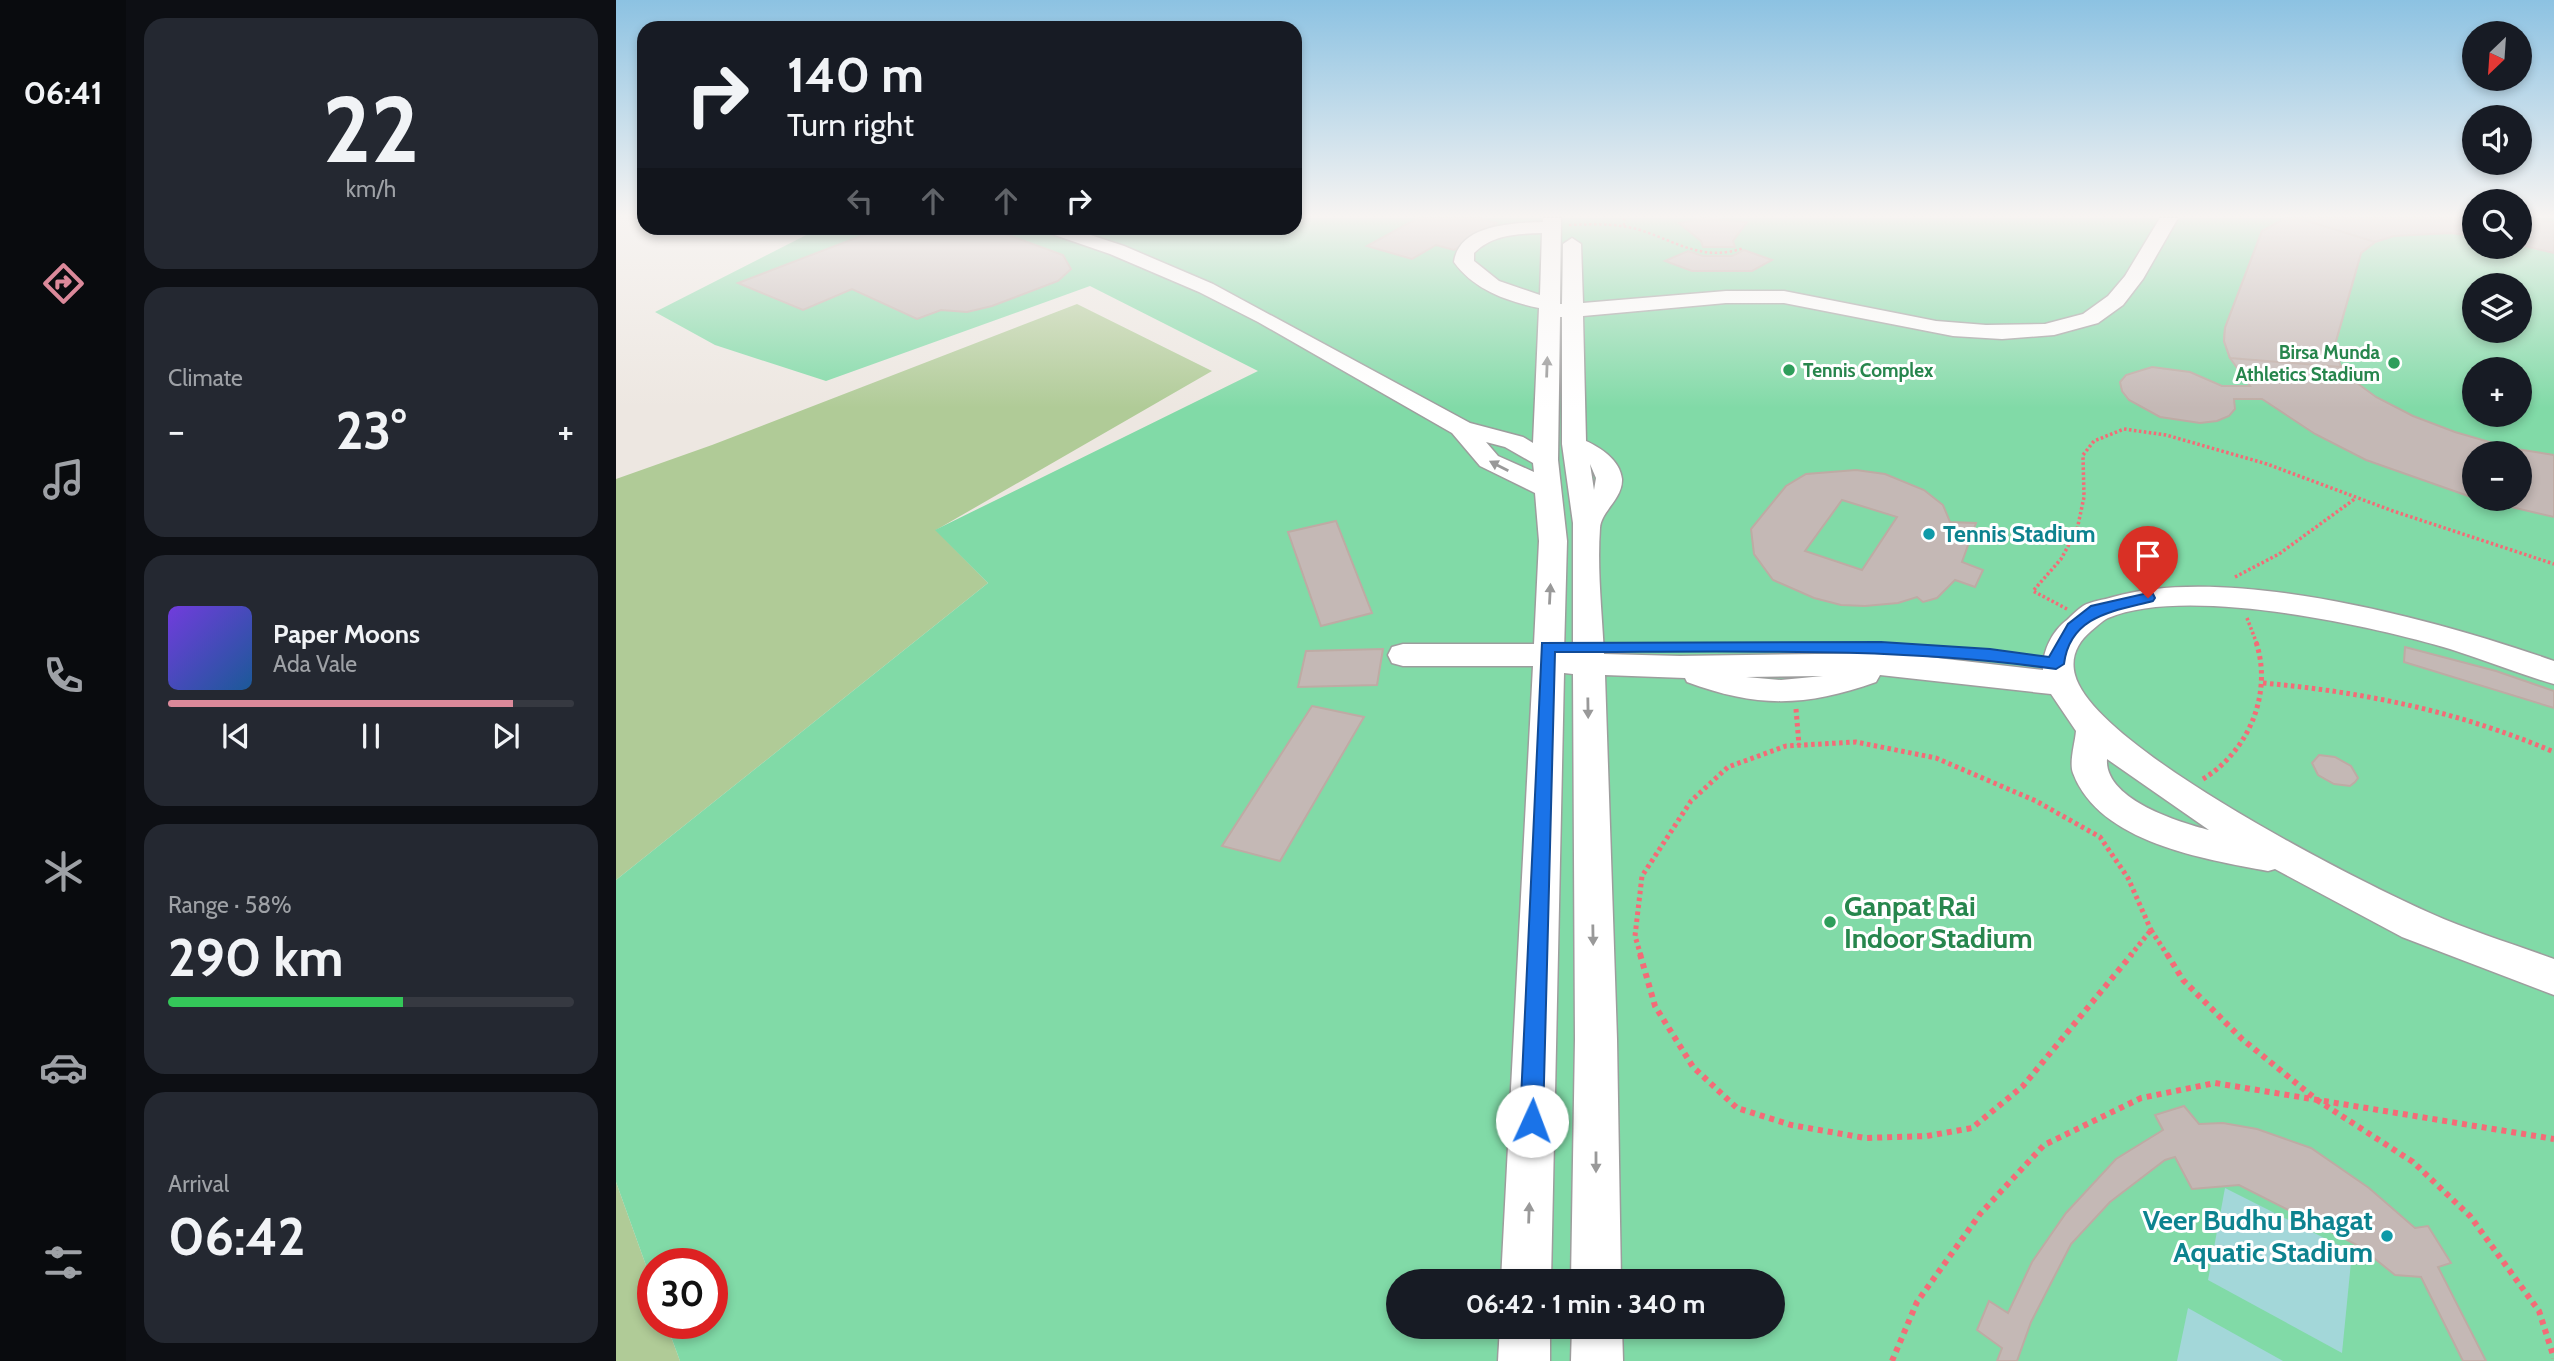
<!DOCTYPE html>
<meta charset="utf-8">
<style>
:root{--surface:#171b24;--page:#242831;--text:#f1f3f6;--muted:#9ea1a6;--line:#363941;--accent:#db899a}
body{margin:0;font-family:Cabin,sans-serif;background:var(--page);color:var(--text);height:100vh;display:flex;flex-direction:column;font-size:26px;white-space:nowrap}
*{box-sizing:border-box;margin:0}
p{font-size:23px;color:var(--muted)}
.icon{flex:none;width:38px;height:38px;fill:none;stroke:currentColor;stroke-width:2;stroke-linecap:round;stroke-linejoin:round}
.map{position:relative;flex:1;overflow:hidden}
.panel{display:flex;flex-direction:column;gap:18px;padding:18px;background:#0d0f14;width:490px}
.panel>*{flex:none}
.hud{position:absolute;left:21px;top:21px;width:665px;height:214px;border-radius:21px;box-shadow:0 4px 10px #0003;background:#171b24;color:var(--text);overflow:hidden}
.needle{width:46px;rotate:205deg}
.buttons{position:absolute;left:1846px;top:21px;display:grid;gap:14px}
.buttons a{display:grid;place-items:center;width:70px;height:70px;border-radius:50%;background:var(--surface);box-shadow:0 4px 10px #0003;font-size:35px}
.speed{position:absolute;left:21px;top:1248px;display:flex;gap:14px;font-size:35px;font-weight:700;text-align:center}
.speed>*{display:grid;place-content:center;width:91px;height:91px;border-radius:50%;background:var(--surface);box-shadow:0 4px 10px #0003;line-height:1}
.speed .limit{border:10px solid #d22;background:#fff;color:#111}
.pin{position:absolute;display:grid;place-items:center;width:60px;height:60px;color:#fff;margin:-72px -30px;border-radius:50% 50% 50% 0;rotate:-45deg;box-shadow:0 0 7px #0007}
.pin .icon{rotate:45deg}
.me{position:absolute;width:77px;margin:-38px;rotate:2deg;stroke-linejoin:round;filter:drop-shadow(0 0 5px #0008)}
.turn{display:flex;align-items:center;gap:24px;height:147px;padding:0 35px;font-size:32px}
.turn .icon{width:91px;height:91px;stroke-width:2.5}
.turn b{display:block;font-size:49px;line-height:60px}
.lanes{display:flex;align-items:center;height:66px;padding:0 35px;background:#0003;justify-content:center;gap:35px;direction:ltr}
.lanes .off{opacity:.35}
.big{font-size:52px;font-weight:700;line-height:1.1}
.panel .tile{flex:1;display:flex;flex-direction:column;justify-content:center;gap:10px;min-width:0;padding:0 24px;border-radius:21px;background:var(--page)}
.panel .dial{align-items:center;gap:0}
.dial b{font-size:91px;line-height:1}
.song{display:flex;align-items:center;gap:21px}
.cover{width:84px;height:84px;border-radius:10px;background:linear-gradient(135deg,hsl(260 70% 55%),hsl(210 70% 35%))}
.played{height:7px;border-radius:4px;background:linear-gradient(90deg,var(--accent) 85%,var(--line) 85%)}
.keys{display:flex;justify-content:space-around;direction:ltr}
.heat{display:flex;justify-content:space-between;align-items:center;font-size:38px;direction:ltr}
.charge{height:10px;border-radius:5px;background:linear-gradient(90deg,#34c759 58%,var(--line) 0)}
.trip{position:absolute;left:770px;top:1269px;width:399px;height:70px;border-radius:35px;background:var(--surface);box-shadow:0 4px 10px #0003;font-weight:700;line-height:70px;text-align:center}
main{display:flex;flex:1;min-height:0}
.tab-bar{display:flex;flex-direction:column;width:126px;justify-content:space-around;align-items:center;background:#090b0e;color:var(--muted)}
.tab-bar .icon{width:49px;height:49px}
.tab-bar .current{color:var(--accent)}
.tab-bar b{font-size:32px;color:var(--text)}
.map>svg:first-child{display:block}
.forest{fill:#b0cb97}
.pitch{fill:#81daa7;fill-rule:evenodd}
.water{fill:#a3d7d9}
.building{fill:#c4b8b5;stroke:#beaba4;stroke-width:2;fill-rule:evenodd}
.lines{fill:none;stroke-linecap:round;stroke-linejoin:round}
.minor-casing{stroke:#9d9d9d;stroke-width:3}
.path-far3{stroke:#f46b77;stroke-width:2.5;stroke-dasharray:2.5 2.5;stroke-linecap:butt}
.path-far2{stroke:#f46b77;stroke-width:3.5;stroke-dasharray:2.5 2.5;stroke-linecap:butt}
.path-far1{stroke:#f46b77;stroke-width:5;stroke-dasharray:3.5 3.5;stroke-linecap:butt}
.path{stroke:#f46b77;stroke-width:6;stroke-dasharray:5 5;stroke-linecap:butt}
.minor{fill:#fff;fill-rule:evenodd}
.oneway{fill:#999}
.route{fill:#1a73e8;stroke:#114b97;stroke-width:2}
.leisure-dot{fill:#2e9e5b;stroke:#fff;stroke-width:2.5}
.culture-dot{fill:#0f9aa8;stroke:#fff;stroke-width:2.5}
.labels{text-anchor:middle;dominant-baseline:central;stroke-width:6;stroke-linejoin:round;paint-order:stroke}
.far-leisure-label{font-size:19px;font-weight:bold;fill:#27864d;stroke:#fff;text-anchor:end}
.culture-label{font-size:23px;font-weight:bold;fill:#0d838f;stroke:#fff;text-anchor:start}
.near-leisure-label{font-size:28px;font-weight:bold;fill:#27864d;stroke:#fff;text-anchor:start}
.near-culture-label{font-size:28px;font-weight:bold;fill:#0d838f;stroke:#fff;text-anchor:end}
</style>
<main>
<nav class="tab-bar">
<b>06:41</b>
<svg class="icon current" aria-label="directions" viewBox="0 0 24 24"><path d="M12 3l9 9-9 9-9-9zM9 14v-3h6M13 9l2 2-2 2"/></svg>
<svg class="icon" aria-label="music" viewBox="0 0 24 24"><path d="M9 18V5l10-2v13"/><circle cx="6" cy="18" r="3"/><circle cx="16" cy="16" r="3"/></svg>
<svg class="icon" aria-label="phone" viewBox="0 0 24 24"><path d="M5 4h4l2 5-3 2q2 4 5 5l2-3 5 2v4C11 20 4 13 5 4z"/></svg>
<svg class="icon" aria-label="climate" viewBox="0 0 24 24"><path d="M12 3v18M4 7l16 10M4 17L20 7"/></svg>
<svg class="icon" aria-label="car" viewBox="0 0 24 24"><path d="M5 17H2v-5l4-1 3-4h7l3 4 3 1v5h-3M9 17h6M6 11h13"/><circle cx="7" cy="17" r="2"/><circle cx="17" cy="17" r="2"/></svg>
<svg class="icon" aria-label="filters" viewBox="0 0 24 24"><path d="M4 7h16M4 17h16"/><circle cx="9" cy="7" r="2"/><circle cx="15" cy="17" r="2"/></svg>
</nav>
<section class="panel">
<div class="tile dial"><b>22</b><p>km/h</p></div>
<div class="tile"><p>Climate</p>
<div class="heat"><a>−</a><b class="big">23°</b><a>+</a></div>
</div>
<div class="tile">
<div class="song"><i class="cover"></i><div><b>Paper Moons</b><p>Ada Vale</p></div></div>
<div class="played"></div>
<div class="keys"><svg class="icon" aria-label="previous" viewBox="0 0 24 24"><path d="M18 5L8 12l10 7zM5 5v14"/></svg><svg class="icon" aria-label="pause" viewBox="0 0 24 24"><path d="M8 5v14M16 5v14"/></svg><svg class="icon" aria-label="next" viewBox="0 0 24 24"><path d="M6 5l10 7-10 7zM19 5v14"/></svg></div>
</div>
<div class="tile"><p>Range · 58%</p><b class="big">290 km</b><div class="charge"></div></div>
<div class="tile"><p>Arrival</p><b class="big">06:42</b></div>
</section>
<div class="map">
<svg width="1938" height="1361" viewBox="0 0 1938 1361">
<rect width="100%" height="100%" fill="#ede7e1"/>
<g class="forest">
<path d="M461,304L596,371L320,530L372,583L0,880V479L96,445Z"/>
<path d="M0,1182L37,1285V1323H50L64,1361H0Z"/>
</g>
<path class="pitch" d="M679,218H1858V247H1904V218H1938V1361H64L50,1323H96V1264H37V1285L0,1182V880L372,583L319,530L642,371L474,286L210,381L99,345L39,312L204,228H679ZM1858,285H1904V331H1858ZM1858,369H1904V415H1858ZM1858,453H1904V499H1858ZM782,1281H1157V1326H782Z"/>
<g class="water">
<path d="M1609,1188L1736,1252L1726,1353L1592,1280Z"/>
<path d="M1572,1308L1667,1361H1561Z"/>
</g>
<g class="building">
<path d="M802,218H867L865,219L881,223L838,250L820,245L796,259L751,246Z"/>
<path d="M1088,218L1131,222L1117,241L1119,247H1087L1085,241L1063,223Z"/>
<path d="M1670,218H1858V236L1834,233L1778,236L1759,242L1745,253L1718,348L1725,367L1737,380L1760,397L1797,416L1839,432L1894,448L1938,455V517L1861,499H1904V453H1858V498L1750,460L1699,434L1646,399H1618L1619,409L1613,416L1601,421L1584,423L1544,417L1513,400L1506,391L1504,382L1510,375L1536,367L1574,372L1606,386H1634L1614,358L1608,341L1609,328L1646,231Z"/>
<path d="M1670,218H1682L1759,242L1745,253L1718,348L1725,367L1614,358L1608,341L1609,328L1646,231Z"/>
<path d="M1904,218L1938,222V253L1904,245Z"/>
<path d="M266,228H373L447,255L455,269L442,281L376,306L351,312L325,310L301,319L236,289L187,310L122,283Z"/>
<path d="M1128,250L1156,260L1136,271H1076L1049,261L1072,251L1087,256H1116Z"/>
<path d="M1240,470L1269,474L1308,490L1327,505L1334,522L1360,523L1346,562L1367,570L1359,587L1339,580L1321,598L1307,602L1301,597L1282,603L1249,606L1225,605L1198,598L1157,580L1138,554L1135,529L1170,486L1190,474ZM1226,500L1281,517L1246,570L1189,551Z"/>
<path d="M720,521L756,613L705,626L672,532Z"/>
<path d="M1789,647L1880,671L1938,691V708L1788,662Z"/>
<path d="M767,649L761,685L682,687L690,651Z"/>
<path d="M696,706L748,717L664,861L606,846Z"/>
<path d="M1703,755L1719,757L1735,766L1742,778L1739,782L1734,786L1718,784L1702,775L1696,763Z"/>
<path d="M1568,1106L1583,1124L1607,1123L1641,1129L1695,1148L1753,1188L1799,1228L1812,1226L1835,1263L1822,1267L1870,1361H1847L1805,1277L1779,1275L1743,1246L1623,1185L1576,1189L1559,1157L1549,1160L1494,1202L1455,1244L1415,1322L1401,1361H1381L1386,1348L1361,1330L1373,1301L1392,1313L1416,1262L1450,1213L1500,1159L1547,1130L1539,1115Z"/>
</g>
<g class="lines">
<g class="minor-casing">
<g id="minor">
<path d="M927,218H945L944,304H946L947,244L956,238L965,244L967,303L1110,291H1168L1320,321L1370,325L1429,324L1467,314L1492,296L1509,276L1544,218H1562L1527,279L1507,305L1482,323L1438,335L1386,339L1337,336L1168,303H1110L967,316L970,441C985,448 1004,460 1006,479C1007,499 985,511 984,528C981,569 986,612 988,654L1064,656L1277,653L1427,670C1426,652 1436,631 1451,620C1456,615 1461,610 1467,606C1475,601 1488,600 1497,597C1615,563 1824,621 1938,661V684C1903,674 1869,660 1834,649C1753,625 1570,585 1492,618C1486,621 1480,627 1475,631C1462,642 1454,657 1459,675C1478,747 1741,881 1814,913C1854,931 1897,944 1938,959V995L1786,937L1659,869L1652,871C1589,859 1483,843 1457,773C1453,762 1459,743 1460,731L1435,694L1264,675L1260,682C1190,707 1141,708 1071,682L1069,678L989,675L1001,1039L1005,1281H955L959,1039L957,674L948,673L935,1281H885L917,666H787L776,663L772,655L776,647L787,644H918L923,541L919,493L864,466L836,433L642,322L583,292L494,254L430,232L427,228H453L508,246L597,284L854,423L907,437L917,443L923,308C891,301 858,290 838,262C843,224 897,223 927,222ZM926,233L924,295L883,281L858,261V253C877,234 901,234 926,233ZM944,317H946V444L957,523V652H948L951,541L942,460ZM870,442L889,447L917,463L918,472L882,456ZM974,464L980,478L978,490ZM1207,676L1165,680L1130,677ZM1491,759L1593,830C1562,822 1488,799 1491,759Z"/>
<path d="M884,1326H934V1361H882Z"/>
<path d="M956,1326H1006L1007,1361H955Z"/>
</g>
</g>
<g class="path-far3">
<path d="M1008,218V226"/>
<path d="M953,225C977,224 1001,223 1024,230C1062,242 1086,262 1128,248"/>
</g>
<g class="path-far2">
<path d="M1619,577L1663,554L1740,498"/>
<path d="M1451,609L1417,591L1445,559L1461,530L1468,497L1467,455L1478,441L1508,429L1550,435L1651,464L1777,511L1938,564"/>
<path d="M1631,618L1641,644"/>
</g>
<g class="path-far1">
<path d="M1647,683C1749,692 1844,712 1938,752"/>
<path d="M1180,709L1183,745"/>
<path d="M1587,779C1633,751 1657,693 1640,642"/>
<path d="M1535,930L1552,956"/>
<path d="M1025,956L1019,936L1026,876L1075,801L1112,767L1170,746L1240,742L1320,758L1420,801L1484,837L1512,878L1535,930"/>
<path d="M1514,956L1535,930"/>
</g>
<g class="path">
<path d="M1024,954L1039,1006L1077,1067L1121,1108L1175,1125L1249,1138L1311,1136L1356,1128L1407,1086L1516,954"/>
<path d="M1551,954L1567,980L1626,1039L1701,1100L1797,1162L1854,1216L1923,1311L1938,1358"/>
<path d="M1276,1361L1301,1302L1364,1214L1428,1145L1525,1098L1599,1083L1938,1139"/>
</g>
<use href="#minor" class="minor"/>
</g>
<defs><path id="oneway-solid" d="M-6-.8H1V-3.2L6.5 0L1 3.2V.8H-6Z" transform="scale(1.75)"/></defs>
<g class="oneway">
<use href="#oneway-solid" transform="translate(931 367) rotate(-88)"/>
<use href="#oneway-solid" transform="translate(883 466) rotate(-153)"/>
<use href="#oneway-solid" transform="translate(934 594) rotate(-87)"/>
<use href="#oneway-solid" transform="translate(972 708) rotate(89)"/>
<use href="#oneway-solid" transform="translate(977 935) rotate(89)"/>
<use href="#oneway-solid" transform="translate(980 1162) rotate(90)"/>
<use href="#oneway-solid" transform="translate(913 1213) rotate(-88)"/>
</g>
<linearGradient id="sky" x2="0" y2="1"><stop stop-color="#8cc2e2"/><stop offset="0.53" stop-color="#f7f4f2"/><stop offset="1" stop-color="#f7f4f2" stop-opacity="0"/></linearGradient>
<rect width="1938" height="408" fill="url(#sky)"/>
<path class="route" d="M1532,593L1537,594L1539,598L1537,601C1499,611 1454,615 1448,664L1440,669C1274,646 1107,652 939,652L927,1121L924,1129L916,1132L908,1129L904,1121L926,643L1265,642L1374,649L1433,657L1452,624L1475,606Z"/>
<g class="leisure-dot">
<circle cx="1778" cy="363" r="7"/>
<circle cx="1173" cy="370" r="7"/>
<circle cx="1214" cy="922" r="7"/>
</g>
<g class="culture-dot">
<circle cx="1313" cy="534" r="7"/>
<circle cx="1771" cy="1236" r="7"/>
</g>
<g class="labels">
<g class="far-leisure-label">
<text x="1764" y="352">Birsa Munda<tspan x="1764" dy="22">Athletics Stadium</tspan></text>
<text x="1187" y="370" text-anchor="start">Tennis Complex</text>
</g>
<g class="culture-label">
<text x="1327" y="534">Tennis Stadium</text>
</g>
<g class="near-leisure-label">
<text x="1228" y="906">Ganpat Rai<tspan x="1228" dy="32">Indoor Stadium</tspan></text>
</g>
<g class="near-culture-label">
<text x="1757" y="1220">Veer Budhu Bhagat<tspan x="1757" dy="32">Aquatic Stadium</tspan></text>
</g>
</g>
</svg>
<div class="buttons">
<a><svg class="needle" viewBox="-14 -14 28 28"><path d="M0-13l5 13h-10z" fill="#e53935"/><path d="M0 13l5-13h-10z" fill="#9ea1a6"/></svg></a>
<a><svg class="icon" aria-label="sound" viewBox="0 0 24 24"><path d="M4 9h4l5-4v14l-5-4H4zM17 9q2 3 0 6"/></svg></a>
<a><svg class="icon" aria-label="search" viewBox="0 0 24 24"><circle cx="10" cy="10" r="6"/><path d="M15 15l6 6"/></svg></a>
<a><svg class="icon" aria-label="layers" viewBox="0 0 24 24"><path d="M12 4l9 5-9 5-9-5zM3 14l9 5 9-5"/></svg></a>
<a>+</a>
<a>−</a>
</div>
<div class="speed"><div class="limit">30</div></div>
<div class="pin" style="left:1532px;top:598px;background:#d93025"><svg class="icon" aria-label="arrive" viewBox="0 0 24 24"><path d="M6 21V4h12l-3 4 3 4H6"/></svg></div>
<svg class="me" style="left:916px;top:1121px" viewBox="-20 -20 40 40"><circle r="19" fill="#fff"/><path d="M0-13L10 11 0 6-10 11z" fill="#1a73e8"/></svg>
<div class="trip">06:42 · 1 min · 340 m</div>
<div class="hud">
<div class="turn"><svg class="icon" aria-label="right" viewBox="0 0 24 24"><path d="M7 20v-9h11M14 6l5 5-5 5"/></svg><div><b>140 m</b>Turn right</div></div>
<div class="lanes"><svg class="icon off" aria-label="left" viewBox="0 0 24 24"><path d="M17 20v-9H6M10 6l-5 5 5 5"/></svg><svg class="icon off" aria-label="ahead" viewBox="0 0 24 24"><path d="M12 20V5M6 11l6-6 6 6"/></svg><svg class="icon off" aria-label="ahead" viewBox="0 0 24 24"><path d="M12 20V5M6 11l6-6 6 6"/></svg><svg class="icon" aria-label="right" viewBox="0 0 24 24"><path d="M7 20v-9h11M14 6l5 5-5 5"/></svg></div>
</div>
</div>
</main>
